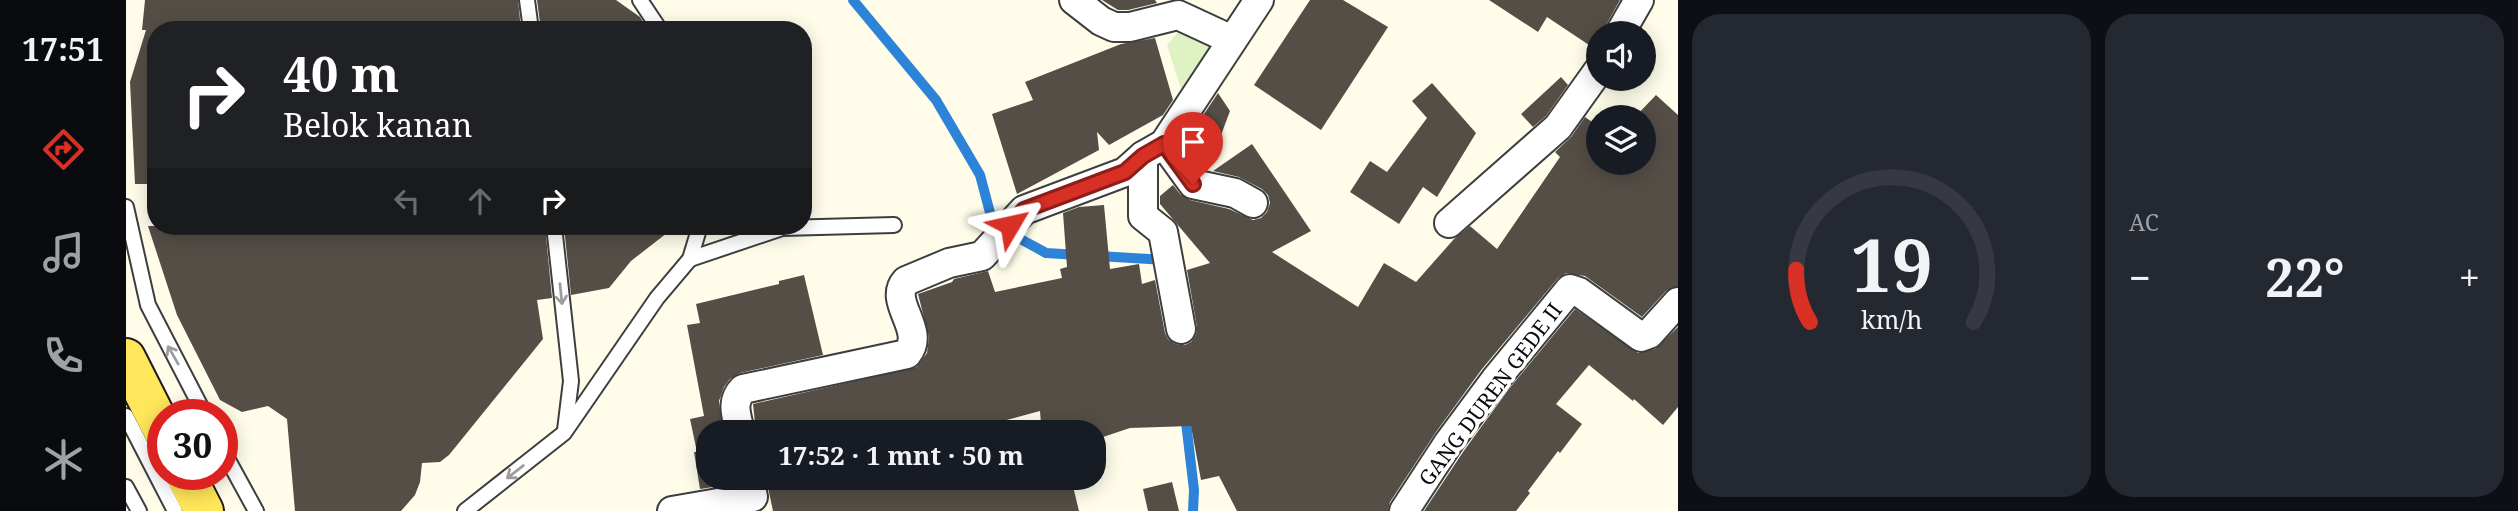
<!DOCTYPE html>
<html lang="id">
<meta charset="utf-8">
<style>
:root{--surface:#171b24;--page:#242831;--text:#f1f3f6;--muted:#9ea1a6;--line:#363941;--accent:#d93025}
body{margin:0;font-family:"Noto Serif",serif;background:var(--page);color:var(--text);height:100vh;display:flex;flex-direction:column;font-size:26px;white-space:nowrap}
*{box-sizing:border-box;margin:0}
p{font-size:23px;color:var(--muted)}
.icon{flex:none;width:38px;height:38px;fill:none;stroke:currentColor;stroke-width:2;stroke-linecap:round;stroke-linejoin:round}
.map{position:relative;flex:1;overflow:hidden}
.sheet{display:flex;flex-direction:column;gap:14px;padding:14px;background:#0d0f14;width:840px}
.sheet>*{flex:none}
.hud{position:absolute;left:21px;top:21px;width:665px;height:214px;border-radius:28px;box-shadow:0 4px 18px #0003;background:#202124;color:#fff;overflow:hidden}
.controls{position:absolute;left:1460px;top:21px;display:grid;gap:14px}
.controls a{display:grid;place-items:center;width:70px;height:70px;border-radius:50%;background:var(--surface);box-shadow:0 4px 18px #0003;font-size:35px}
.speed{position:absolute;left:21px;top:399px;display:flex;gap:14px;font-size:35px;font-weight:700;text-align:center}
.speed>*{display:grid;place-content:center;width:91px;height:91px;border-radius:50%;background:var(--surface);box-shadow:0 4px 18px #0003;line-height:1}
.speed .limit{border:10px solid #d22;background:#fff;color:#111}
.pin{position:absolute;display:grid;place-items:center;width:60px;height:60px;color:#fff;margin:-72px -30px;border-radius:50% 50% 50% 0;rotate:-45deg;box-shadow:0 0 7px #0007}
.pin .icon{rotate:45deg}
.me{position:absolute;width:77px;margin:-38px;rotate:54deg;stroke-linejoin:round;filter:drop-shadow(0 0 5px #0008)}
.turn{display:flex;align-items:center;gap:24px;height:147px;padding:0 21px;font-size:32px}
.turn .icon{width:91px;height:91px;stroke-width:2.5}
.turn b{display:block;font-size:49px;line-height:60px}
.lanes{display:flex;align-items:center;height:66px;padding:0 21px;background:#0003;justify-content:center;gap:35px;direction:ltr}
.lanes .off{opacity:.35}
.big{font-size:52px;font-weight:700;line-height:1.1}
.sheet .tile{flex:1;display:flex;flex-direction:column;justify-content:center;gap:10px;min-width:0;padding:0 24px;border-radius:28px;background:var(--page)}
.sheet .dial{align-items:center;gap:0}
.dial svg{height:182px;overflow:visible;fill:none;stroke:var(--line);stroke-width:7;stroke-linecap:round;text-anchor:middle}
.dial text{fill:var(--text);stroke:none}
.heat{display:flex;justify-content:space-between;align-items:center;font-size:38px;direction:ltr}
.sheet .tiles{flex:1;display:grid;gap:14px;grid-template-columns:repeat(2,1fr)}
.trip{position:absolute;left:570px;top:420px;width:410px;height:70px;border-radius:28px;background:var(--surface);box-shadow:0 4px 18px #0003;font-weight:700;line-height:70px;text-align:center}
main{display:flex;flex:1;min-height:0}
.dock{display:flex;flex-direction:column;width:126px;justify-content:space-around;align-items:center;background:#090b0e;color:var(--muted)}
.dock .icon{width:49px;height:49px}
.dock .current{color:var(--accent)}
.dock b{font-size:32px;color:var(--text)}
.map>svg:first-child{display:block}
.pitch{fill:#def2c3}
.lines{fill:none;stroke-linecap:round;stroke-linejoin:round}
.stream{stroke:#2c83d7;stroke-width:10}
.building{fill:#554e47}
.service-casing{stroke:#3e3e3e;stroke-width:18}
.minor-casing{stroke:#3e3e3e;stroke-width:32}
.primary-casing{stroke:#1c1c1c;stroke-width:42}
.service{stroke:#fff;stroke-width:14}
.minor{stroke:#fff;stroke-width:28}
.primary{stroke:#ffe65a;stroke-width:38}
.oneway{stroke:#9d9d9d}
.route-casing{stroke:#8d1f18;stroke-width:18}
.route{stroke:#d93025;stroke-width:12}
.labels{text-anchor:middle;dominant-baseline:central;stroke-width:7;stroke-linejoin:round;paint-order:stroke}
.street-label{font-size:21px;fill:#0b0b0b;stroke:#fff}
</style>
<main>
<nav class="dock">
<b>17:51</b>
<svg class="icon current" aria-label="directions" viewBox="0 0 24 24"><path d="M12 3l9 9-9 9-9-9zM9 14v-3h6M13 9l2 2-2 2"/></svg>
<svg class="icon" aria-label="music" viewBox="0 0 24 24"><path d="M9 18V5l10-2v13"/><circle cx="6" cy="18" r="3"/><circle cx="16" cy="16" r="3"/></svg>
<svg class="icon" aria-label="phone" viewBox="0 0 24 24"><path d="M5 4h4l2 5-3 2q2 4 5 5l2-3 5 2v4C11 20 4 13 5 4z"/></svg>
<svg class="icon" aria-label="climate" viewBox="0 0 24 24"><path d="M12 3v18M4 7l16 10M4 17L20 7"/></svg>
</nav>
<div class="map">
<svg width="1552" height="511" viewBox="0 0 1552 511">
<rect width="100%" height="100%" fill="#fffdea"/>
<path class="pitch" d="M1060,22L1091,38L1055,89L1041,45Z"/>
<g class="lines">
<g class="stream">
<path d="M727,0L810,100L854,175L867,224L920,253L953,255"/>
<path d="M972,256L1040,260"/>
<path d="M1059,414L1068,490L1067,511"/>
</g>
</g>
<g class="building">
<path d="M19,0H392L395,30H30V184H9L4,82L20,30H16Z"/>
<path d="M411,0H490L514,17L522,30H415Z"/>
<path d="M976,0H1029L1031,3L1002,10H992Z"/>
<path d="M1184,0H1217L1262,27L1195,130L1128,85Z"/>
<path d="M1363,0H1494L1480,25L1477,33H1472V51L1421,17L1412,32Z"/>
<path d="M1029,38L1047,100L1037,115L983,145L971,132L973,150L891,194L866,114L907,100L899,82L995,44Z"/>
<path d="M1435,77L1442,85L1420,116L1407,127L1395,114Z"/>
<path d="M1306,83L1350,133L1311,197L1297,187L1273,224L1224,192L1244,161L1261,172L1301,118L1286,101Z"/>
<path d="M1092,93L1104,111L1082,170L1077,169L1072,163L1076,159L1068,157L1058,144Z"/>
<path d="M1530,95L1552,115V286L1540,291L1516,317L1459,276L1440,273L1432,278L1356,369L1310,432L1264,502L1262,511H1111L1093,476L1075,480L1065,426L1004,428L968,440V432H962L961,429H941L940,422L915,424L914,411L858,426L859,432H630L627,404L791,367L801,353L803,337L792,294L826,282L828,279L862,271L869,292L936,278L934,269L941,267L937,213L953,207L978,205L984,269L1013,264L1016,284L1029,280L1039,333L1042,339L1049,344L1059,345L1065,342L1070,335L1071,327L1061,270L1084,263L1034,204V196L1047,185L1054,194L1064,200L1103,209L1127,220L1135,218L1141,212L1144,203L1142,195L1136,189L1113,177L1087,171L1126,144L1185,231L1146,252L1232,307L1258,263L1290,282L1328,239L1344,226L1371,249L1434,157L1429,152L1445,137L1459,117L1472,126V163H1517V117H1509Z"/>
<path d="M22,226H419L426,298L411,300L417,339L323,455L314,462L296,463L294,482L289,495L275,511H169L161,419L142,406L116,412L94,400L51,315Z"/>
<path d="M438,226H550L505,261L483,288L445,295Z"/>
<path d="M678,275L697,355L614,373L604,379L598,387L593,401L597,432H583V478H607V484L574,489L568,452H571L564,419L578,416L561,325L574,323L570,304L653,284V281Z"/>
<path d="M1449,309L1512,353L1529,349L1552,327V407L1537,425L1508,399L1507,401L1463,365L1430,404L1456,424L1434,453L1432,451L1402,491L1404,493L1390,511H1298L1337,452L1382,390Z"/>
<path d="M640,478H945L953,511H647Z"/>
<path d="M1046,482L1053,511H1022L1017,489Z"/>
</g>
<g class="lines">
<g class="service-casing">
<g id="service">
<path d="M401,0L405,30"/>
<path d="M514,0L534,30"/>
<path d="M0,207L22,305L79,415"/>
<path d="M428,226L445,381L439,430"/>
<path d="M564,259L656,228L768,225"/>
<path d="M0,416L49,511"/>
<path d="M96,449L130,511"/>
<path d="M0,487L13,511"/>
<path d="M339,511L438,433L531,298L564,259L574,226"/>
</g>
</g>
<g class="minor-casing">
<g id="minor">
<path d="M948,0L975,21L988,27H1004L1052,15L1106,40"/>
<path d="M1494,33L1513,0"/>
<path d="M1038,144L1067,184L1109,193L1127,203"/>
<path d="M1017,156V216L1037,232L1055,329"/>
<path d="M1323,223L1432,127L1472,71"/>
<path d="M614,432C611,416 604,402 617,389L781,354C801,330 761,302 780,281L823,263L856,256L898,210L999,172L1017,156L1038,144L1133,0"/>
<path d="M546,511L627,497L623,478"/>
<path d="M1278,511L1323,442L1369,380L1444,289L1453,292L1515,337L1523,334L1552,302"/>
</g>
</g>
<g class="primary-casing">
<g id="primary">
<path d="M0,358L37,431"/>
<path d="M59,474L78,511"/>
</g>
</g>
<use href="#service" class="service"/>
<use href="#minor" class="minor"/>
<use href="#primary" class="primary"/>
</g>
<defs><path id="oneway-shaft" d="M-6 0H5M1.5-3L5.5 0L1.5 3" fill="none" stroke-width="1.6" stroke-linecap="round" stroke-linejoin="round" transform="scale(1.75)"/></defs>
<g class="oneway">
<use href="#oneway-shaft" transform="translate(435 294) rotate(84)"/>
<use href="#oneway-shaft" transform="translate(47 355) rotate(-120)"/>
<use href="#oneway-shaft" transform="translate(389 472) rotate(142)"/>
</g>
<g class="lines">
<g class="route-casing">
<path id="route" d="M884,225L898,210L999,172L1017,156L1038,144L1067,184"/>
</g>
<use href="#route" class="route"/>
</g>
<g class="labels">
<g class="street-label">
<text transform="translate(1364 394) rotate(-53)">GANG DUREN GEDE II</text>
</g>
</g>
</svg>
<div class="controls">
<a><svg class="icon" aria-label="sound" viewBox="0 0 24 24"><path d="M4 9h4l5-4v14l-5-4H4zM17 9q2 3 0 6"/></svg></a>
<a><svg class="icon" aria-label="layers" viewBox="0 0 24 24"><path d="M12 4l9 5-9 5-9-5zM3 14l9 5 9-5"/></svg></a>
</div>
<div class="speed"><div class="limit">30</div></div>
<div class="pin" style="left:1067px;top:184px;background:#d93025"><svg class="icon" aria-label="arrive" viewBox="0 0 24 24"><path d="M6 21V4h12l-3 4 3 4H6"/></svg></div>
<svg class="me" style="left:884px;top:225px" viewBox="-20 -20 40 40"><path d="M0-17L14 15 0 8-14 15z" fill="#d93025" stroke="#fff" stroke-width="4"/></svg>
<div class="trip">17:52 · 1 mnt · 50 m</div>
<div class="hud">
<div class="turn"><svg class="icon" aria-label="right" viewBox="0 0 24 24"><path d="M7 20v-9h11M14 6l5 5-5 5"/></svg><div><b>40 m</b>Belok kanan</div></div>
<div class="lanes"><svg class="icon off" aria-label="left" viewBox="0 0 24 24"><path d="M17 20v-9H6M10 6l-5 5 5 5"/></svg><svg class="icon off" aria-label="ahead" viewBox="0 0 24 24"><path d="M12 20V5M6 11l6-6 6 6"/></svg><svg class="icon" aria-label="right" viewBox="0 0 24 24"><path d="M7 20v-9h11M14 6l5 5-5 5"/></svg></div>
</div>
</div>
<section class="sheet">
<div class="tiles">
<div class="tile dial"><svg viewBox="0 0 100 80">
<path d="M14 69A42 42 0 1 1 86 69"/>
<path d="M14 69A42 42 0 0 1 8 46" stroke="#d93025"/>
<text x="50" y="56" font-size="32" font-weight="700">19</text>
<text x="50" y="72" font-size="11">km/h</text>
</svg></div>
<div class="tile"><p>AC</p>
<div class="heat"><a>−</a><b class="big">22°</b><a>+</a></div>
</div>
</div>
</section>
</main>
